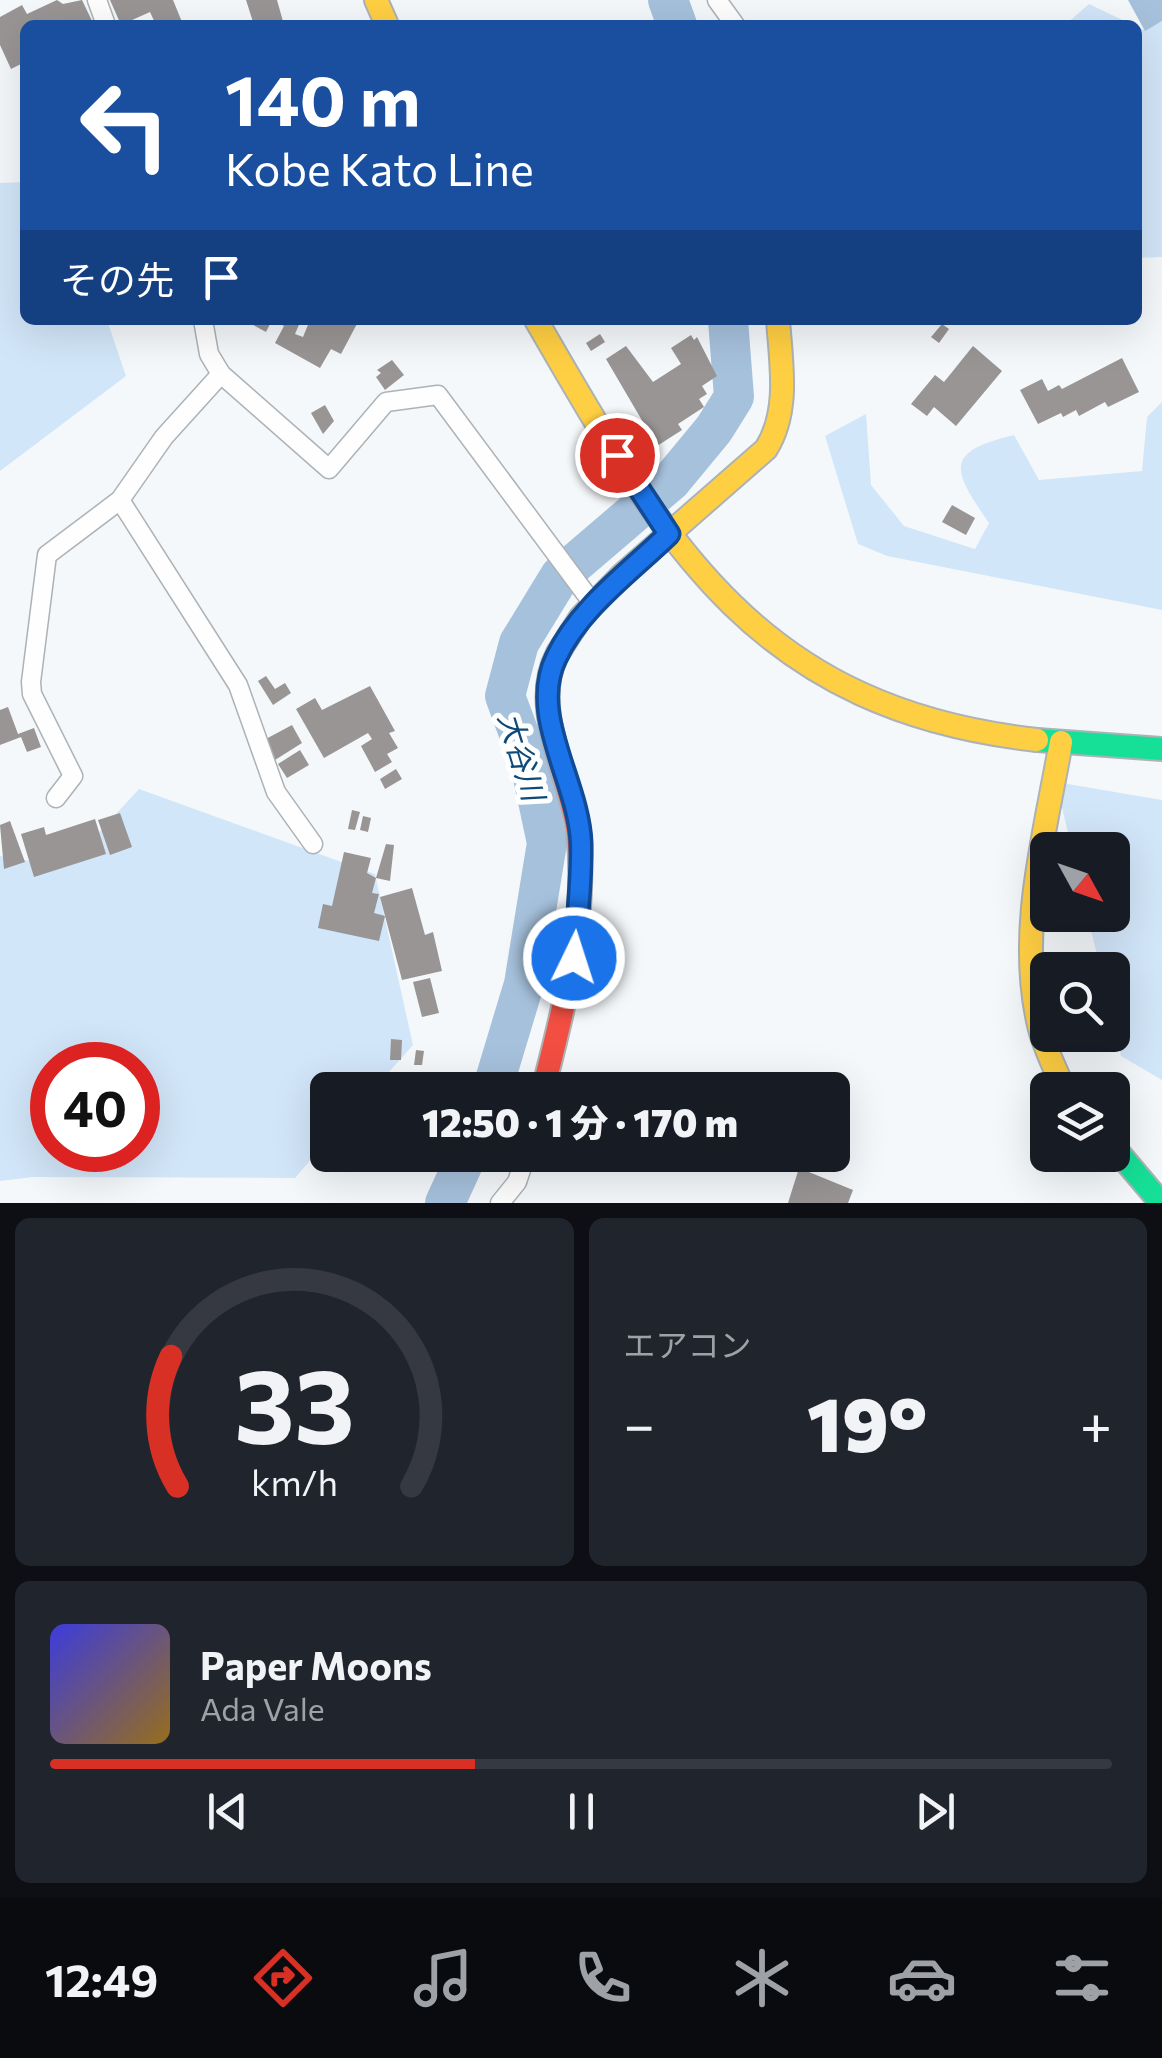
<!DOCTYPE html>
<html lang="ja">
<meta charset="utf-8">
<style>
:root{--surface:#171b24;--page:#20242c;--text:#f1f3f6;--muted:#9ea1a6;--line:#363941;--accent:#d93025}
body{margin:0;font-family:Commissioner,"Noto Sans JP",sans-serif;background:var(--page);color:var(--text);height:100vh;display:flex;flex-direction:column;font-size:38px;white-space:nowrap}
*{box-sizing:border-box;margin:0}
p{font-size:32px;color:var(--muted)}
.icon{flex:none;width:55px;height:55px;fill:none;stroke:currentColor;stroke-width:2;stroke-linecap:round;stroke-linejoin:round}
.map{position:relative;height:1203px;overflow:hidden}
.details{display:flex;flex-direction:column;gap:15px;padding:15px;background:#0d0f14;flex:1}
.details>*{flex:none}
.guide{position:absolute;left:20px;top:20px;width:1122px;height:305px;border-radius:15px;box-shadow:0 10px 40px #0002;background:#1a4fa0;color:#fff;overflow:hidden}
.needle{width:65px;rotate:130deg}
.controls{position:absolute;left:1030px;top:832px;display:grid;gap:20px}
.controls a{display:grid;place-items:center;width:100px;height:100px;border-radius:15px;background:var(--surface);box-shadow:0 10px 40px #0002;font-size:50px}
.speed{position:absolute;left:30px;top:1042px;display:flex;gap:20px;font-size:50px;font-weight:700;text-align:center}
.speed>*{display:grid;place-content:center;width:130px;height:130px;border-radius:50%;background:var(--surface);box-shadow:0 10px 40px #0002;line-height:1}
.speed .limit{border:15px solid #d22;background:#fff;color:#111}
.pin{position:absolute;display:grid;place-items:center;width:85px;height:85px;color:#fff;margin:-42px;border:5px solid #fff;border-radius:50%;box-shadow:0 2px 10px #0007}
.me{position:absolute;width:110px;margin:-55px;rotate:4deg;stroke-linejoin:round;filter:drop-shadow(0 0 8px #0008)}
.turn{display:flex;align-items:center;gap:35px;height:210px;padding:0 40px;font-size:45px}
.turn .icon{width:130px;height:130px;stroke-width:2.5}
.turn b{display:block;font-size:70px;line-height:85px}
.then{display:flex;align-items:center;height:95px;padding:0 40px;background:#0003;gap:20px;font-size:38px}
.big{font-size:75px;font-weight:800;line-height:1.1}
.details .card{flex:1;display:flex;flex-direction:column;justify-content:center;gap:15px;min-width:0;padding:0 35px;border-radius:15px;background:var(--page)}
.details .dial{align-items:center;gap:0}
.dial svg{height:260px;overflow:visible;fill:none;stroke:var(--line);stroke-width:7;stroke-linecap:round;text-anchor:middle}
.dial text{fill:var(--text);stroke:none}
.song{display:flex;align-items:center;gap:30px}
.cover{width:120px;height:120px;border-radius:15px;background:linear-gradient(135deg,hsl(240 70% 55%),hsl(40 70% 35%))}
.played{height:10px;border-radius:5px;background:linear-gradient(90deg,var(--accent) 40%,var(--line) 40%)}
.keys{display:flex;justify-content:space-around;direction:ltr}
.heat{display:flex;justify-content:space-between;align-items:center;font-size:55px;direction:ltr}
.details .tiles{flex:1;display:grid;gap:15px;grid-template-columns:1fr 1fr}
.card:last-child{grid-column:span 2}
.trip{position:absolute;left:310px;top:1072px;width:540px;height:100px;border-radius:15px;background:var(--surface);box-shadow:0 10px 40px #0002;font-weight:800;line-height:100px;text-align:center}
.tabs{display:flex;height:160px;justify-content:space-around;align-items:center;background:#090b0e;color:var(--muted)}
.tabs .icon{width:70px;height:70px}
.tabs .current{color:var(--accent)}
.tabs b{font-size:45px;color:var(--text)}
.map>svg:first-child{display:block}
.green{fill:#d2e6f9;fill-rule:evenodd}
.water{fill:#a6c1dc}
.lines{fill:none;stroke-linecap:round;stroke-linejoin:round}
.river{stroke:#a6c1dc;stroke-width:40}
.building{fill:#989594}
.street-casing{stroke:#acb2b6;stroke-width:21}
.fast-casing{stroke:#acb2b6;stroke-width:26}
.slow-casing{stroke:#acb2b6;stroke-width:26}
.jam-casing{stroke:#acb2b6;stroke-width:26}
.street{stroke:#fefefe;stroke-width:18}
.fast{stroke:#16e098;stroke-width:22}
.slow{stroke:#ffcf43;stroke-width:22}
.jam{stroke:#f24e42;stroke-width:22}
.route-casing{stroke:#114b97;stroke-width:25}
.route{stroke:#1a73e8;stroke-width:18}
.labels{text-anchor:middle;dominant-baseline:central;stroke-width:10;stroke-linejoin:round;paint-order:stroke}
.water-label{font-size:30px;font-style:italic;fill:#0e4a79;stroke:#fff}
</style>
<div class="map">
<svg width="1162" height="1203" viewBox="0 0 1162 1203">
<rect width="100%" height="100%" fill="#f5f8fa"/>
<g class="green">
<path d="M1089,4L1133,25H1065Z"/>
<path d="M1162,21V257L1138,258V27L1145,30Z"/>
<path d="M25,182V320H107L126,376L0,471V183Z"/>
<path d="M1162,402V610L887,556L858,544L825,436L866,414L871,485L904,526L975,549L989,523C953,471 942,452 1014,435L1039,480L1142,471L1147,417Z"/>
<path d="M1056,782L1162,800V1080L1121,1056L1113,1020L1112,970H1101L1087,915H1112V850H1072Z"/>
<path d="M139,789L375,874L413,1045L373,1090H328L327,1141L295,1178L33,1177L0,1181V856L67,867ZM52,1065H138V1150H52Z"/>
</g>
<path class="water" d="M1128,0H1162V21L1145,31Z"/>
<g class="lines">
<g class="river">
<path d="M668,0L677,25"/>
<path d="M492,1090L524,984L547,843L530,763L505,696L519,643L560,576L671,481L714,429L734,397L728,320"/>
<path d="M445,1203L467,1155"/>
</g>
</g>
<g class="building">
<path d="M57,0L63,4L82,0L94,25H25V62L11,69L0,45V17L22,5L27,14Z"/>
<path d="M110,0H173L182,22L156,25L150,12L121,25Z"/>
<path d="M246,0H277L284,25H254Z"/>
<path d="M244,320H272L266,332Z"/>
<path d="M273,320H301L295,334L303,337L310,320H359L341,354L331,349L320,368L275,343L284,326Z"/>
<path d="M942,324L949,329L939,343L931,337Z"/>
<path d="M600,334L605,342L591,351L586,343Z"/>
<path d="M691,335L694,340L697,337L717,376L702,386L707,394L699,399L704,407L678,424L682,430L657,446L606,359L626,346L653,382L681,364L671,348Z"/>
<path d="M973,346L1002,371L956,426L934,407L927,416L911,404L935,375L944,382Z"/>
<path d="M1122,358L1139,392L1108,407L1105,402L1079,416L1076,410L1063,417L1061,413L1038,424L1020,390L1042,379L1048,391L1059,385L1062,389Z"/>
<path d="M392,360L404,375L385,390L376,377L381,373L377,370Z"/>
<path d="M325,405L334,421L323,434L311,413Z"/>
<path d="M952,505L975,518L966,535L942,522Z"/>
<path d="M266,676L275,689L285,683L291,693L273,705L258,681Z"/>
<path d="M370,686L395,731L389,733L398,748L387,754L392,762L375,772L361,746L372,739L368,733L324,758L296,709L315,698L322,710Z"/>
<path d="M8,707L18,734L34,728L41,747L27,752L21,737L0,745V710Z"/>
<path d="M292,725L302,743L275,760L264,740Z"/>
<path d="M300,750L309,765L287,778L278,764Z"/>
<path d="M396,769L402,779L385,789L380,779Z"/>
<path d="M352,810L360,812L355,830L348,829Z"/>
<path d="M120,813L132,847L110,855L98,820Z"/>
<path d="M363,816L371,818L368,832L360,830Z"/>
<path d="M95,819L106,854L34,877L21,834L44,827L46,835Z"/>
<path d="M10,821L25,862L4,869L0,825Z"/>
<path d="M386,844L394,845L390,881L376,878Z"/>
<path d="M344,852L371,858L367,873L376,878L372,893L379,894L374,913L385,916L379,941L318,928L323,904L332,906Z"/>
<path d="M412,888L425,935L433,932L442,971L402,980L380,897Z"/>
<path d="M430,978L439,1013L422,1017L413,982Z"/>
<path d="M391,1039L402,1040L401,1060H390Z"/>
<path d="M416,1050L424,1051L422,1065H414Z"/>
<path d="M799,1168L853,1190L848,1203H788Z"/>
</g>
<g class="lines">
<g class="street-casing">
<g id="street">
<path d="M97,0L106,25"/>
<path d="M717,0L735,25"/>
<path d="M203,320L209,354L221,374L329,469L386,402L438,395L594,605"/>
<path d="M120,500L238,685L276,792L313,844"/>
<path d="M56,798L73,776L32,694L31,682L47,555L120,500L164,437L221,374"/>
<path d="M500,1203L517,1182L526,1155"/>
</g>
</g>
<g class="fast-casing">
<g id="fast">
<path d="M1037,740L1162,749"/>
<path d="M1112,1145L1161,1203"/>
</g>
</g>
<g class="slow-casing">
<g id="slow">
<path d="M376,0L387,25"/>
<path d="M536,320C665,544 757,709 1037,740"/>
<path d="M558,653L581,617L622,575L766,449C790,411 781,363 778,320"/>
<path d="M1061,742C1045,834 1017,932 1039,1025C1044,1048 1056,1069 1064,1090"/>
</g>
</g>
<g class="jam-casing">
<path id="jam" d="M543,1090C564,1007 588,919 578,832C571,776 528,707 558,653"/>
</g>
<use href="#street" class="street"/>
<use href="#fast" class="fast"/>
<use href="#slow" class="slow"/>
<use href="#jam" class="jam"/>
</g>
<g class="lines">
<g class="route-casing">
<path id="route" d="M574,958C577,920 582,881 581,843C579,782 528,716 556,658C579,608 631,571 669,534L617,455"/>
</g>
<use href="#route" class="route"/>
</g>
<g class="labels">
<g class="water-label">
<text transform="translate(523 756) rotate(73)">大谷川</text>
</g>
</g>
</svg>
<div class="controls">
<a><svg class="needle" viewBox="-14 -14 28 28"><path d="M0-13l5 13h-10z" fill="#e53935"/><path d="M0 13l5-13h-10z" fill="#9ea1a6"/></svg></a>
<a><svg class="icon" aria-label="search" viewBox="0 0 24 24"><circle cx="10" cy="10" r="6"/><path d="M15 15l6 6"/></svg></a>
<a><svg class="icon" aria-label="layers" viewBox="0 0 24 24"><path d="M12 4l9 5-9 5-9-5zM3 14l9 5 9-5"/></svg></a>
</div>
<div class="speed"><div class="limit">40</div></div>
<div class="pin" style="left:617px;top:455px;background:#d93025"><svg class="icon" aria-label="arrive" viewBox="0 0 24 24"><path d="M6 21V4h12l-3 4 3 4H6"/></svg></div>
<svg class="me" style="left:574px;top:958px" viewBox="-20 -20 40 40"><circle r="17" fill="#1a73e8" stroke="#fff" stroke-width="3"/><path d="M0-11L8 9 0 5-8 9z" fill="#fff"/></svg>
<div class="trip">12:50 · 1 分 · 170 m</div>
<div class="guide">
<div class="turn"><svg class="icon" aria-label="left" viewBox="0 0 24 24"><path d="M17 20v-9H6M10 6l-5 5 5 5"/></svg><div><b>140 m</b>Kobe Kato Line</div></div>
<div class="then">その先<svg class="icon" aria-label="arrive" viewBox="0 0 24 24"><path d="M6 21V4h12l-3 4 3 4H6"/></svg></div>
</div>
</div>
<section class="details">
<div class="tiles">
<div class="card dial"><svg viewBox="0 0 100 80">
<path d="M14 69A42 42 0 1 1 86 69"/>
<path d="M14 69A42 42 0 0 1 12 29" stroke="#d93025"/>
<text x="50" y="56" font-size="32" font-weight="700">33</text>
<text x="50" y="72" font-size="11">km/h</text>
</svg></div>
<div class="card"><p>エアコン</p>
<div class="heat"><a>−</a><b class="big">19°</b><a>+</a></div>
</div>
<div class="card">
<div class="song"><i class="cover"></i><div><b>Paper Moons</b><p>Ada Vale</p></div></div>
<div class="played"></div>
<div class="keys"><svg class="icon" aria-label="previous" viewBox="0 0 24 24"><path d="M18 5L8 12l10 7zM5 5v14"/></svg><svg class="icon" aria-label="pause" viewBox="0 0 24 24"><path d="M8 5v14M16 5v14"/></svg><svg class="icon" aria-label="next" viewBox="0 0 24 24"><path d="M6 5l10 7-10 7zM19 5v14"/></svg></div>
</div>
</div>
</section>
<nav class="tabs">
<b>12:49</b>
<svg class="icon current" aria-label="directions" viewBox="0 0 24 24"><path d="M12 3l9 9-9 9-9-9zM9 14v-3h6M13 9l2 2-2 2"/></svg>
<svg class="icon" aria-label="music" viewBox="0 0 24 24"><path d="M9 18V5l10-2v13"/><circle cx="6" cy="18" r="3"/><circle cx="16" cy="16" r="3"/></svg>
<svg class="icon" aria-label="phone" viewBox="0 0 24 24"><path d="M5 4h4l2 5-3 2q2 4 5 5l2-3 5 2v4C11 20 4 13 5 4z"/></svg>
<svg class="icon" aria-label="climate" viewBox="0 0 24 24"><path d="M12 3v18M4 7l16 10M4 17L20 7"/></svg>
<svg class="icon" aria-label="car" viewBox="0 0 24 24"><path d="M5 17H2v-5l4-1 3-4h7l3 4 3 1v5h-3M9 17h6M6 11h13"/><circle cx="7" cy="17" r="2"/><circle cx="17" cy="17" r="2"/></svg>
<svg class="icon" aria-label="filters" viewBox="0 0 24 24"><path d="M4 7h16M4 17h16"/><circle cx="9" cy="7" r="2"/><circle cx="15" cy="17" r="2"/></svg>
</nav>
